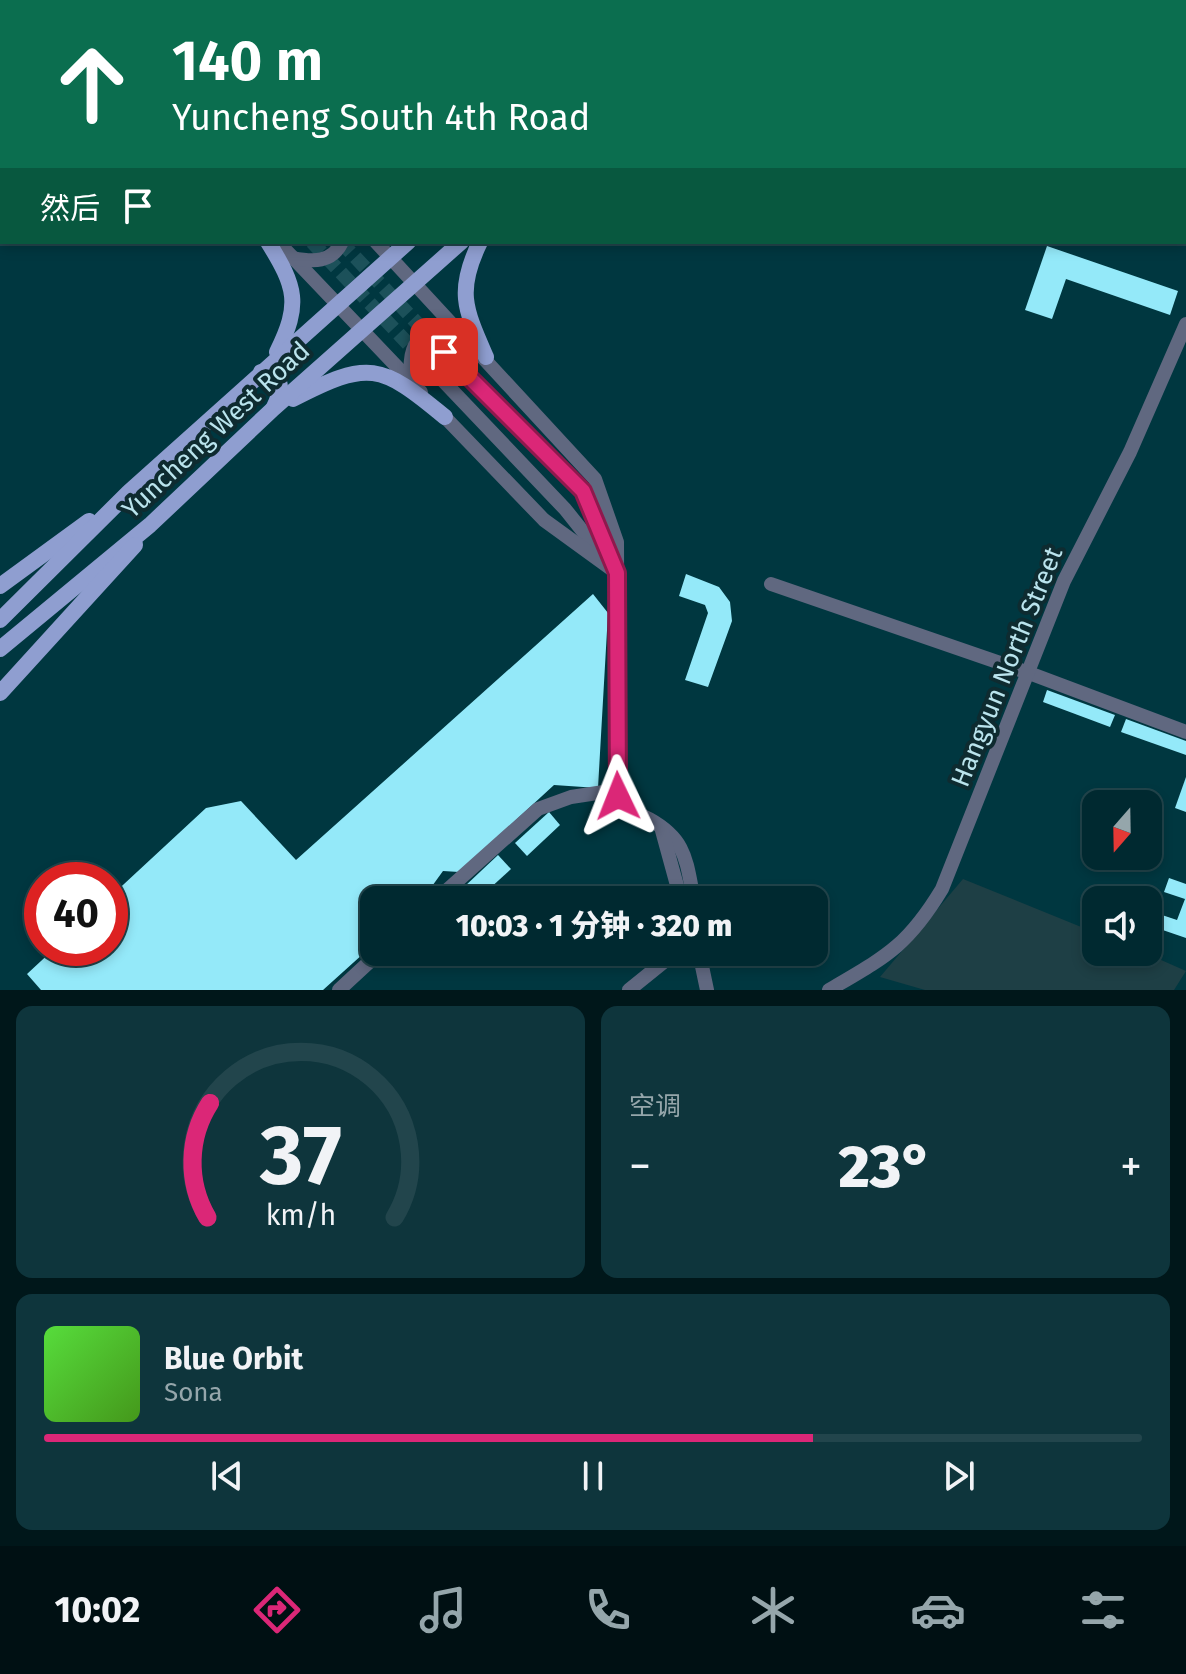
<!DOCTYPE html>
<html lang="zh">
<meta charset="utf-8">
<style>
:root{--surface:#002930;--page:#0e353c;--text:#f1f3f6;--muted:#95a6ab;--line:#22454c;--accent:#db2777}
body{margin:0;font-family:"Fira Sans","Noto Sans SC",sans-serif;background:var(--page);color:var(--text);height:100vh;display:flex;flex-direction:column;font-size:30px;white-space:nowrap}
*{box-sizing:border-box;margin:0}
p{font-size:26px;color:var(--muted)}
.icon{flex:none;width:44px;height:44px;fill:none;stroke:currentColor;stroke-width:2;stroke-linecap:round;stroke-linejoin:round}
.map{position:relative;height:990px;overflow:hidden}
.panel{display:flex;flex-direction:column;gap:16px;padding:16px;background:#00171a;flex:1}
.panel>*{flex:none}
.hud{position:absolute;left:0px;top:0px;width:1186px;height:244px;box-shadow:0 4px 12px #0003,0 0 0 2px var(--line);background:#0b6e4f;color:#fff;overflow:hidden}
.needle{width:52px;rotate:200deg}
.fabs{position:absolute;left:1082px;top:790px;display:grid;gap:16px}
.fabs a{display:grid;place-items:center;width:80px;height:80px;border-radius:16px;background:var(--surface);box-shadow:0 4px 12px #0003,0 0 0 2px var(--line);font-size:40px}
.speed{position:absolute;left:24px;top:862px;display:flex;gap:16px;font-size:40px;font-weight:700;text-align:center}
.speed>*{display:grid;place-content:center;width:104px;height:104px;border-radius:50%;background:var(--surface);box-shadow:0 4px 12px #0003,0 0 0 2px var(--line);line-height:1}
.speed .limit{border:12px solid #d22;background:#fff;color:#111}
.pin{position:absolute;display:grid;place-items:center;width:68px;height:68px;color:#fff;margin:-34px;border-radius:16px;box-shadow:0 4px 12px #0006}
.me{position:absolute;width:88px;margin:-44px;rotate:358deg;stroke-linejoin:round;filter:drop-shadow(0 0 6px #0008)}
.turn{display:flex;align-items:center;gap:28px;height:168px;padding:0 40px;font-size:36px}
.turn .icon{width:104px;height:104px;stroke-width:2.5}
.turn b{display:block;font-size:56px;line-height:68px}
.then{display:flex;align-items:center;height:76px;padding:0 40px;background:#0003;gap:16px;font-size:30px}
.big{font-size:60px;font-weight:800;line-height:1.1}
.panel .widget{flex:1;display:flex;flex-direction:column;justify-content:center;gap:12px;min-width:0;padding:0 28px;border-radius:16px;background:var(--page)}
.panel .dial{align-items:center;gap:0}
.dial svg{height:208px;overflow:visible;fill:none;stroke:var(--line);stroke-width:7;stroke-linecap:round;text-anchor:middle}
.dial text{fill:var(--text);stroke:none}
.song{display:flex;align-items:center;gap:24px}
.cover{width:96px;height:96px;border-radius:12px;background:linear-gradient(135deg,hsl(110 70% 55%),hsl(100 70% 35%))}
.played{height:8px;border-radius:4px;background:linear-gradient(90deg,var(--accent) 70%,var(--line) 70%)}
.keys{display:flex;justify-content:space-around;direction:ltr}
.heat{display:flex;justify-content:space-between;align-items:center;font-size:44px;direction:ltr}
.panel .tiles{flex:1;display:grid;gap:16px;grid-template-columns:1fr 1fr}
.widget:last-child{grid-column:span 2}
.trip{position:absolute;left:360px;top:886px;width:468px;height:80px;border-radius:16px;background:var(--surface);box-shadow:0 4px 12px #0003,0 0 0 2px var(--line);font-weight:800;line-height:80px;text-align:center}
.tabs{display:flex;height:128px;justify-content:space-around;align-items:center;background:#001013;color:var(--muted)}
.tabs .icon{width:56px;height:56px}
.tabs .on{color:var(--accent)}
.tabs b{font-size:36px;color:var(--text)}
.map>svg:first-child{display:block}
.built{fill:#1e3f45}
.building{fill:#94e9f9}
.lines{fill:none;stroke-linecap:round;stroke-linejoin:round}
.minor-tunnel{stroke:#1c515a;stroke-width:14;stroke-dasharray:14 7;stroke-linecap:butt}
.minor{stroke:#606880;stroke-width:14}
.major{stroke:#8f9ed0;stroke-width:16}
.route-casing{stroke:#8e194d;stroke-width:20}
.route{stroke:#db2777;stroke-width:14}
.labels{text-anchor:middle;dominant-baseline:central;stroke-width:8;stroke-linejoin:round;paint-order:stroke}
.street-label{font-size:26px;fill:#bae4ed;stroke:#0e2b30}
</style>
<div class="map">
<svg width="1186" height="990" viewBox="0 0 1186 990">
<rect width="100%" height="100%" fill="#003740"/>
<path class="built" d="M963,879L1096,933V952H1143L1186,971L1174,990H925L880,977Z"/>
<g class="building">
<path d="M1047,246L1178,291L1170,315L1066,279L1052,319L1025,310Z"/>
<path d="M686,574L719,587L730,602L732,621L708,687L685,680L708,613L705,605L679,596Z"/>
<path d="M593,594L608,613L598,788L554,785L459,872L443,871L422,900H374V944L323,990H41L27,974L55,948H110V897L206,808L241,801L296,860Z"/>
<path d="M1047,690L1115,715L1110,727L1043,702Z"/>
<path d="M1126,719L1186,741V755L1121,732Z"/>
<path d="M1186,777V812L1175,808Z"/>
<path d="M549,812L560,825L527,856L515,843Z"/>
<path d="M498,855L511,869L477,900L464,887Z"/>
<path d="M1169,878L1186,884V938L1151,926L1156,913L1177,920L1185,899L1164,892Z"/>
</g>
<g class="lines">
<g class="minor-tunnel">
<path d="M312,242L429,366"/>
<path d="M341,242L444,352"/>
</g>
<g class="minor">
<path d="M50,0L52,2"/>
<path d="M80,0L82,2"/>
<path d="M119,0L120,2"/>
<path d="M148,0L150,2"/>
<path d="M646,0V2"/>
<path d="M185,2L187,0"/>
<path d="M0,120L2,118"/>
<path d="M0,157L2,155"/>
<path d="M278,242L421,392"/>
<path d="M376,242L595,479L617,542L618,796C626,808 637,813 649,819C687,840 686,861 694,900"/>
<path d="M293,258C313,262 332,263 342,242"/>
<path d="M444,352L583,491L614,566"/>
<path d="M429,366L565,509L604,558"/>
<path d="M411,382C409,359 410,336 437,330L464,337"/>
<path d="M438,410L544,520L617,573"/>
<path d="M771,584L1029,673L1186,732"/>
<path d="M661,827L681,900"/>
<path d="M436,900L538,809L571,797L617,790"/>
<path d="M699,952L707,990"/>
<path d="M339,990L380,952"/>
<path d="M629,990L676,952"/>
<path d="M829,990C885,957 907,947 942,889L1064,581L1130,452L1186,324"/>
</g>
<g class="major">
<path d="M675,2L678,0"/>
<path d="M734,2L736,0"/>
<path d="M268,242C296,287 301,304 277,352"/>
<path d="M480,242C456,291 465,309 486,357"/>
<path d="M261,372C284,374 283,389 274,407"/>
<path d="M293,399C369,360 380,363 445,417"/>
<path d="M0,586L89,521"/>
<path d="M0,620L129,492L408,242"/>
<path d="M0,649L150,525L274,408L461,242"/>
<path d="M0,693L135,545"/>
</g>
</g>
<g class="lines">
<g class="route-casing">
<path id="route" d="M444,352L583,491L617,573L618,796"/>
</g>
<use href="#route" class="route"/>
</g>
<g class="labels">
<g class="street-label">
<text transform="translate(216 430) rotate(-43)">Yuncheng West Road</text>
<text transform="translate(1007 667) rotate(-68)">Hangyun North Street</text>
</g>
</g>
</svg>
<div class="fabs">
<a><svg class="needle" viewBox="-14 -14 28 28"><path d="M0-13l5 13h-10z" fill="#e53935"/><path d="M0 13l5-13h-10z" fill="#95a6ab"/></svg></a>
<a><svg class="icon" aria-label="sound" viewBox="0 0 24 24"><path d="M4 9h4l5-4v14l-5-4H4zM17 9q2 3 0 6"/></svg></a>
</div>
<div class="speed"><div class="limit">40</div></div>
<div class="pin" style="left:444px;top:352px;background:#d93025"><svg class="icon" aria-label="arrive" viewBox="0 0 24 24"><path d="M6 21V4h12l-3 4 3 4H6"/></svg></div>
<svg class="me" style="left:618px;top:796px" viewBox="-20 -20 40 40"><path d="M0-17L14 15 0 8-14 15z" fill="#db2777" stroke="#fff" stroke-width="4"/></svg>
<div class="trip">10:03 · 1 分钟 · 320 m</div>
<div class="hud">
<div class="turn"><svg class="icon" aria-label="ahead" viewBox="0 0 24 24"><path d="M12 20V5M6 11l6-6 6 6"/></svg><div><b>140 m</b>Yuncheng South 4th Road</div></div>
<div class="then">然后<svg class="icon" aria-label="arrive" viewBox="0 0 24 24"><path d="M6 21V4h12l-3 4 3 4H6"/></svg></div>
</div>
</div>
<section class="panel">
<div class="tiles">
<div class="widget dial"><svg viewBox="0 0 100 80">
<path d="M14 69A42 42 0 1 1 86 69"/>
<path d="M14 69A42 42 0 0 1 15 25" stroke="#db2777"/>
<text x="50" y="56" font-size="32" font-weight="700">37</text>
<text x="50" y="72" font-size="11">km/h</text>
</svg></div>
<div class="widget"><p>空调</p>
<div class="heat"><a>−</a><b class="big">23°</b><a>+</a></div>
</div>
<div class="widget">
<div class="song"><i class="cover"></i><div><b>Blue Orbit</b><p>Sona</p></div></div>
<div class="played"></div>
<div class="keys"><svg class="icon" aria-label="previous" viewBox="0 0 24 24"><path d="M18 5L8 12l10 7zM5 5v14"/></svg><svg class="icon" aria-label="pause" viewBox="0 0 24 24"><path d="M8 5v14M16 5v14"/></svg><svg class="icon" aria-label="next" viewBox="0 0 24 24"><path d="M6 5l10 7-10 7zM19 5v14"/></svg></div>
</div>
</div>
</section>
<nav class="tabs">
<b>10:02</b>
<svg class="icon on" aria-label="directions" viewBox="0 0 24 24"><path d="M12 3l9 9-9 9-9-9zM9 14v-3h6M13 9l2 2-2 2"/></svg>
<svg class="icon" aria-label="music" viewBox="0 0 24 24"><path d="M9 18V5l10-2v13"/><circle cx="6" cy="18" r="3"/><circle cx="16" cy="16" r="3"/></svg>
<svg class="icon" aria-label="phone" viewBox="0 0 24 24"><path d="M5 4h4l2 5-3 2q2 4 5 5l2-3 5 2v4C11 20 4 13 5 4z"/></svg>
<svg class="icon" aria-label="climate" viewBox="0 0 24 24"><path d="M12 3v18M4 7l16 10M4 17L20 7"/></svg>
<svg class="icon" aria-label="car" viewBox="0 0 24 24"><path d="M5 17H2v-5l4-1 3-4h7l3 4 3 1v5h-3M9 17h6M6 11h13"/><circle cx="7" cy="17" r="2"/><circle cx="17" cy="17" r="2"/></svg>
<svg class="icon" aria-label="filters" viewBox="0 0 24 24"><path d="M4 7h16M4 17h16"/><circle cx="9" cy="7" r="2"/><circle cx="15" cy="17" r="2"/></svg>
</nav>
